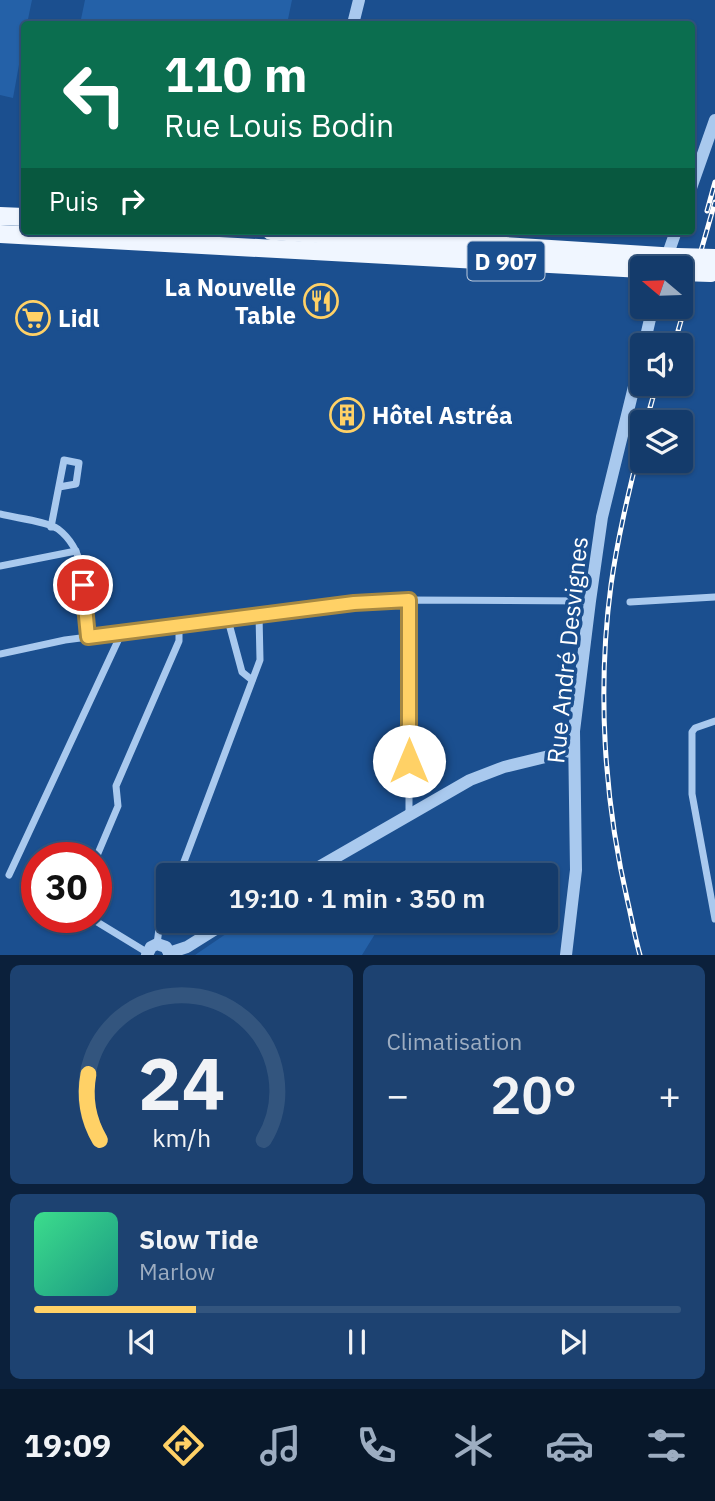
<!DOCTYPE html>
<html lang="fr">
<meta charset="utf-8">
<style>
:root{--surface:#143b6b;--page:#1d4271;--text:#f1f3f6;--muted:#9dadc1;--line:#33557e;--accent:#ffd166}
body{margin:0;font-family:"IBM Plex Sans",sans-serif;background:var(--page);color:var(--text);height:100vh;display:flex;flex-direction:column;font-size:26px;white-space:nowrap}
*{box-sizing:border-box;margin:0}
p{font-size:23px;color:var(--muted)}
.icon{flex:none;width:38px;height:38px;fill:none;stroke:currentColor;stroke-width:2;stroke-linecap:round;stroke-linejoin:round}
.map{position:relative;height:955px;overflow:hidden}
.details{display:flex;flex-direction:column;gap:10px;padding:10px;background:#0b203b;flex:1}
.details>*{flex:none}
.banner{position:absolute;left:21px;top:21px;width:674px;height:214px;border-radius:7px;box-shadow:0 2px 5px #0004,0 0 0 2px var(--line);background:#0b6e4f;color:#fff;overflow:hidden}
.needle{width:46px;rotate:289deg}
.tools{position:absolute;left:630px;top:256px;display:grid;gap:14px}
.tools a{display:grid;place-items:center;width:63px;height:63px;border-radius:7px;background:var(--surface);box-shadow:0 2px 5px #0004,0 0 0 2px var(--line);font-size:35px}
.speed{position:absolute;left:21px;top:842px;display:flex;gap:14px;font-size:35px;font-weight:700;text-align:center}
.speed>*{display:grid;place-content:center;width:91px;height:91px;border-radius:50%;background:var(--surface);box-shadow:0 2px 5px #0004,0 0 0 2px var(--line);line-height:1}
.speed .limit{border:10px solid #d22;background:#fff;color:#111}
.pin{position:absolute;display:grid;place-items:center;width:60px;height:60px;color:#fff;margin:-30px;border:4px solid #fff;border-radius:50%;box-shadow:0 2px 7px #0007}
.me{position:absolute;width:77px;margin:-38px;rotate:0deg;stroke-linejoin:round;filter:drop-shadow(0 0 5px #0008)}
.turn{display:flex;align-items:center;gap:24px;height:147px;padding:0 28px;font-size:32px}
.turn .icon{width:91px;height:91px;stroke-width:2.5}
.turn b{display:block;font-size:49px;line-height:60px}
.then{display:flex;align-items:center;height:66px;padding:0 28px;background:#0003;gap:14px;font-size:26px}
.big{font-size:52px;font-weight:600;line-height:1.1}
.details .widget{flex:1;display:flex;flex-direction:column;justify-content:center;gap:10px;min-width:0;padding:0 24px;border-radius:10px;background:var(--page)}
.details .dial{align-items:center;gap:0}
.dial svg{height:182px;overflow:visible;fill:none;stroke:var(--line);stroke-width:7;stroke-linecap:round;text-anchor:middle}
.dial text{fill:var(--text);stroke:none}
.song{display:flex;align-items:center;gap:21px}
.cover{width:84px;height:84px;border-radius:10px;background:linear-gradient(135deg,hsl(150 70% 55%),hsl(170 70% 35%))}
.played{height:7px;border-radius:4px;background:linear-gradient(90deg,var(--accent) 25%,var(--line) 25%)}
.keys{display:flex;justify-content:space-around;direction:ltr}
.heat{display:flex;justify-content:space-between;align-items:center;font-size:38px;direction:ltr}
.details .tiles{flex:1;display:grid;gap:10px;grid-template-columns:1fr 1fr}
.widget:last-child{grid-column:span 2}
.trip{position:absolute;left:156px;top:863px;width:402px;height:70px;border-radius:7px;background:var(--surface);box-shadow:0 2px 5px #0004,0 0 0 2px var(--line);font-weight:600;line-height:70px;text-align:center}
.menu{display:flex;height:112px;justify-content:space-around;align-items:center;background:#08182b;color:var(--muted)}
.menu .icon{width:49px;height:49px}
.menu .selected{color:var(--accent)}
.menu b{font-size:32px;color:var(--text)}
.map>svg:first-child{display:block}
.green{fill:#2461a8}
.lines{fill:none;stroke-linecap:round;stroke-linejoin:round}
.minor{stroke:#a9c9ee;stroke-width:7}
.tertiary{stroke:#a9c9ee;stroke-width:12}
.primary{stroke:#f0f6ff;stroke-width:18}
.rail-casing{stroke:#fff;stroke-width:5}
.rail{stroke:#1b4f8f;stroke-width:2.5;stroke-dasharray:8;stroke-linecap:butt}
.primary-bridge{stroke:#f0f6ff;stroke-width:18}
.route-casing{stroke:#a68842;stroke-width:18}
.route{stroke:#ffd166;stroke-width:12}
.labels{text-anchor:middle;dominant-baseline:central;stroke-width:7;stroke-linejoin:round;paint-order:stroke}
.shield{fill:#1b4f8f;stroke:#bbcadd;stroke-width:2}
.shield-label{font-size:23px;font-weight:bold;fill:#fff}
.poi-label{font-size:24px;font-weight:bold;fill:#fff;stroke:#1b4f8f;text-anchor:start}
.street-label{font-size:24px;fill:#fff;stroke:#1b4f8f}
</style>
<div class="map">
<svg width="715" height="955" viewBox="0 0 715 955">
<rect width="100%" height="100%" fill="#1b4f8f"/>
<g class="green">
<path d="M0,0H32L27,24H24V37L13,98L0,95Z"/>
<path d="M85,0H292L287,24H80Z"/>
<path d="M245,921V920L383,921L362,955H195Z"/>
</g>
<g class="lines">
<g class="minor">
<path d="M0,514C15,518 47,521 58,529C90,553 85,601 87,637"/>
<path d="M51,527L64,460L79,463L76,484L59,487"/>
<path d="M0,566L76,551"/>
<path d="M630,602L715,597"/>
<path d="M228,620L242,672L252,680"/>
<path d="M0,654L65,640L354,603L409,600L590,601"/>
<path d="M715,721L695,728L692,732V794L715,919"/>
<path d="M409,814V600"/>
<path d="M96,858L118,806L116,786L179,641V626"/>
<path d="M9,875L122,632"/>
<path d="M179,875L260,660L259,615"/>
<path d="M89,917L148,953"/>
<path d="M157,944L159,929L168,904"/>
</g>
<g class="tertiary">
<path d="M353,24L359,0"/>
<path d="M691,188L715,120"/>
<path d="M663,268L676,231"/>
<path d="M644,345L653,306"/>
<path d="M305,875L470,780L504,767L574,750"/>
<path d="M169,953L187,947L230,920"/>
<path d="M147,955L151,947L157,944L166,947L170,955"/>
<path d="M566,955L576,870L574,731L590,601L602,517L642,354"/>
</g>
<g class="primary">
<path d="M0,216L24,217"/>
<path d="M271,231L677,257"/>
<path d="M0,234L642,269"/>
</g>
<g class="rail-casing">
<g id="rail">
<path d="M707,211L715,182"/>
<path d="M674,345L715,202"/>
<path d="M646,422L657,383"/>
<path d="M640,955C635,938 632,920 628,903C604,800 597,690 611,585C618,535 630,487 642,438"/>
</g>
</g>
<use href="#rail" class="rail"/>
<g class="primary-bridge">
<path d="M677,257L715,258"/>
<path d="M681,272L711,273"/>
</g>
</g>
<g class="lines">
<g class="route-casing">
<path id="route" d="M83,585L88,637L354,603L409,600V761"/>
</g>
<use href="#route" class="route"/>
</g>
<defs>
<g id="restaurant-ring" transform="scale(1.75)"><circle r="9.5" fill="#1b4f8f" stroke="#ffd166" stroke-width="1.5"/><path d="M-5-6h1v4h1v-4h1v4h1v-4h1v5L-1.5 .5V6h-2V.5L-5-1ZM5-6V6H3V1.5H1.5Q1.5-4 5-6Z" fill="#ffd166"/></g>
<g id="supermarket-ring" transform="scale(1.75)"><circle r="9.5" fill="#1b4f8f" stroke="#ffd166" stroke-width="1.5"/><path d="M-6-5.5h2.5l.6 2H6L4.5 2H-2.5L-4.4-4H-6ZM-1.5 3.2a1.3 1.3 0 1 0 .1 0ZM3 3.2a1.3 1.3 0 1 0 .1 0Z" fill="#ffd166"/></g>
<g id="building-ring" transform="scale(1.75)"><circle r="9.5" fill="#1b4f8f" stroke="#ffd166" stroke-width="1.5"/><path d="M-4-6H4V6H1V3H-1V6H-4ZM-2.5-4.3h1.7v1.8h-1.7ZM.8-4.3h1.7v1.8H.8ZM-2.5-1h1.7V.8h-1.7ZM.8-1h1.7V.8H.8Z" fill="#ffd166"/></g>
</defs>
<g fill-rule="evenodd">
<use href="#restaurant-ring" x="321" y="301"/>
<use href="#supermarket-ring" x="33" y="318"/>
<use href="#building-ring" x="347" y="415"/>
</g>
<g class="labels">
<rect class="shield" x="467.5" y="241.5" width="77" height="39" rx="5"/>
<g class="shield-label">
<text x="506" y="261">D 907</text>
</g>
<g class="poi-label">
<text x="296" y="287" text-anchor="end">La Nouvelle<tspan x="296" dy="28">Table</tspan></text>
<text x="58" y="318">Lidl</text>
<text x="372" y="415">Hôtel Astréa</text>
</g>
<g class="street-label">
<text transform="translate(567 650) rotate(-84)">Rue André Desvignes</text>
</g>
</g>
</svg>
<div class="tools">
<a><svg class="needle" viewBox="-14 -14 28 28"><path d="M0-13l5 13h-10z" fill="#e53935"/><path d="M0 13l5-13h-10z" fill="#9dadc1"/></svg></a>
<a><svg class="icon" aria-label="sound" viewBox="0 0 24 24"><path d="M4 9h4l5-4v14l-5-4H4zM17 9q2 3 0 6"/></svg></a>
<a><svg class="icon" aria-label="layers" viewBox="0 0 24 24"><path d="M12 4l9 5-9 5-9-5zM3 14l9 5 9-5"/></svg></a>
</div>
<div class="speed"><div class="limit">30</div></div>
<div class="pin" style="left:83px;top:585px;background:#d93025"><svg class="icon" aria-label="arrive" viewBox="0 0 24 24"><path d="M6 21V4h12l-3 4 3 4H6"/></svg></div>
<svg class="me" style="left:409px;top:761px" viewBox="-20 -20 40 40"><circle r="19" fill="#fff"/><path d="M0-13L10 11 0 6-10 11z" fill="#ffd166"/></svg>
<div class="trip">19:10 · 1 min · 350 m</div>
<div class="banner">
<div class="turn"><svg class="icon" aria-label="left" viewBox="0 0 24 24"><path d="M17 20v-9H6M10 6l-5 5 5 5"/></svg><div><b>110 m</b>Rue Louis Bodin</div></div>
<div class="then">Puis<svg class="icon" aria-label="right" viewBox="0 0 24 24"><path d="M7 20v-9h11M14 6l5 5-5 5"/></svg></div>
</div>
</div>
<section class="details">
<div class="tiles">
<div class="widget dial"><svg viewBox="0 0 100 80">
<path d="M14 69A42 42 0 1 1 86 69"/>
<path d="M14 69A42 42 0 0 1 9 40" stroke="#ffd166"/>
<text x="50" y="56" font-size="32" font-weight="700">24</text>
<text x="50" y="72" font-size="11">km/h</text>
</svg></div>
<div class="widget"><p>Climatisation</p>
<div class="heat"><a>−</a><b class="big">20°</b><a>+</a></div>
</div>
<div class="widget">
<div class="song"><i class="cover"></i><div><b>Slow Tide</b><p>Marlow</p></div></div>
<div class="played"></div>
<div class="keys"><svg class="icon" aria-label="previous" viewBox="0 0 24 24"><path d="M18 5L8 12l10 7zM5 5v14"/></svg><svg class="icon" aria-label="pause" viewBox="0 0 24 24"><path d="M8 5v14M16 5v14"/></svg><svg class="icon" aria-label="next" viewBox="0 0 24 24"><path d="M6 5l10 7-10 7zM19 5v14"/></svg></div>
</div>
</div>
</section>
<nav class="menu">
<b>19:09</b>
<svg class="icon selected" aria-label="directions" viewBox="0 0 24 24"><path d="M12 3l9 9-9 9-9-9zM9 14v-3h6M13 9l2 2-2 2"/></svg>
<svg class="icon" aria-label="music" viewBox="0 0 24 24"><path d="M9 18V5l10-2v13"/><circle cx="6" cy="18" r="3"/><circle cx="16" cy="16" r="3"/></svg>
<svg class="icon" aria-label="phone" viewBox="0 0 24 24"><path d="M5 4h4l2 5-3 2q2 4 5 5l2-3 5 2v4C11 20 4 13 5 4z"/></svg>
<svg class="icon" aria-label="climate" viewBox="0 0 24 24"><path d="M12 3v18M4 7l16 10M4 17L20 7"/></svg>
<svg class="icon" aria-label="car" viewBox="0 0 24 24"><path d="M5 17H2v-5l4-1 3-4h7l3 4 3 1v5h-3M9 17h6M6 11h13"/><circle cx="7" cy="17" r="2"/><circle cx="17" cy="17" r="2"/></svg>
<svg class="icon" aria-label="filters" viewBox="0 0 24 24"><path d="M4 7h16M4 17h16"/><circle cx="9" cy="7" r="2"/><circle cx="15" cy="17" r="2"/></svg>
</nav>
